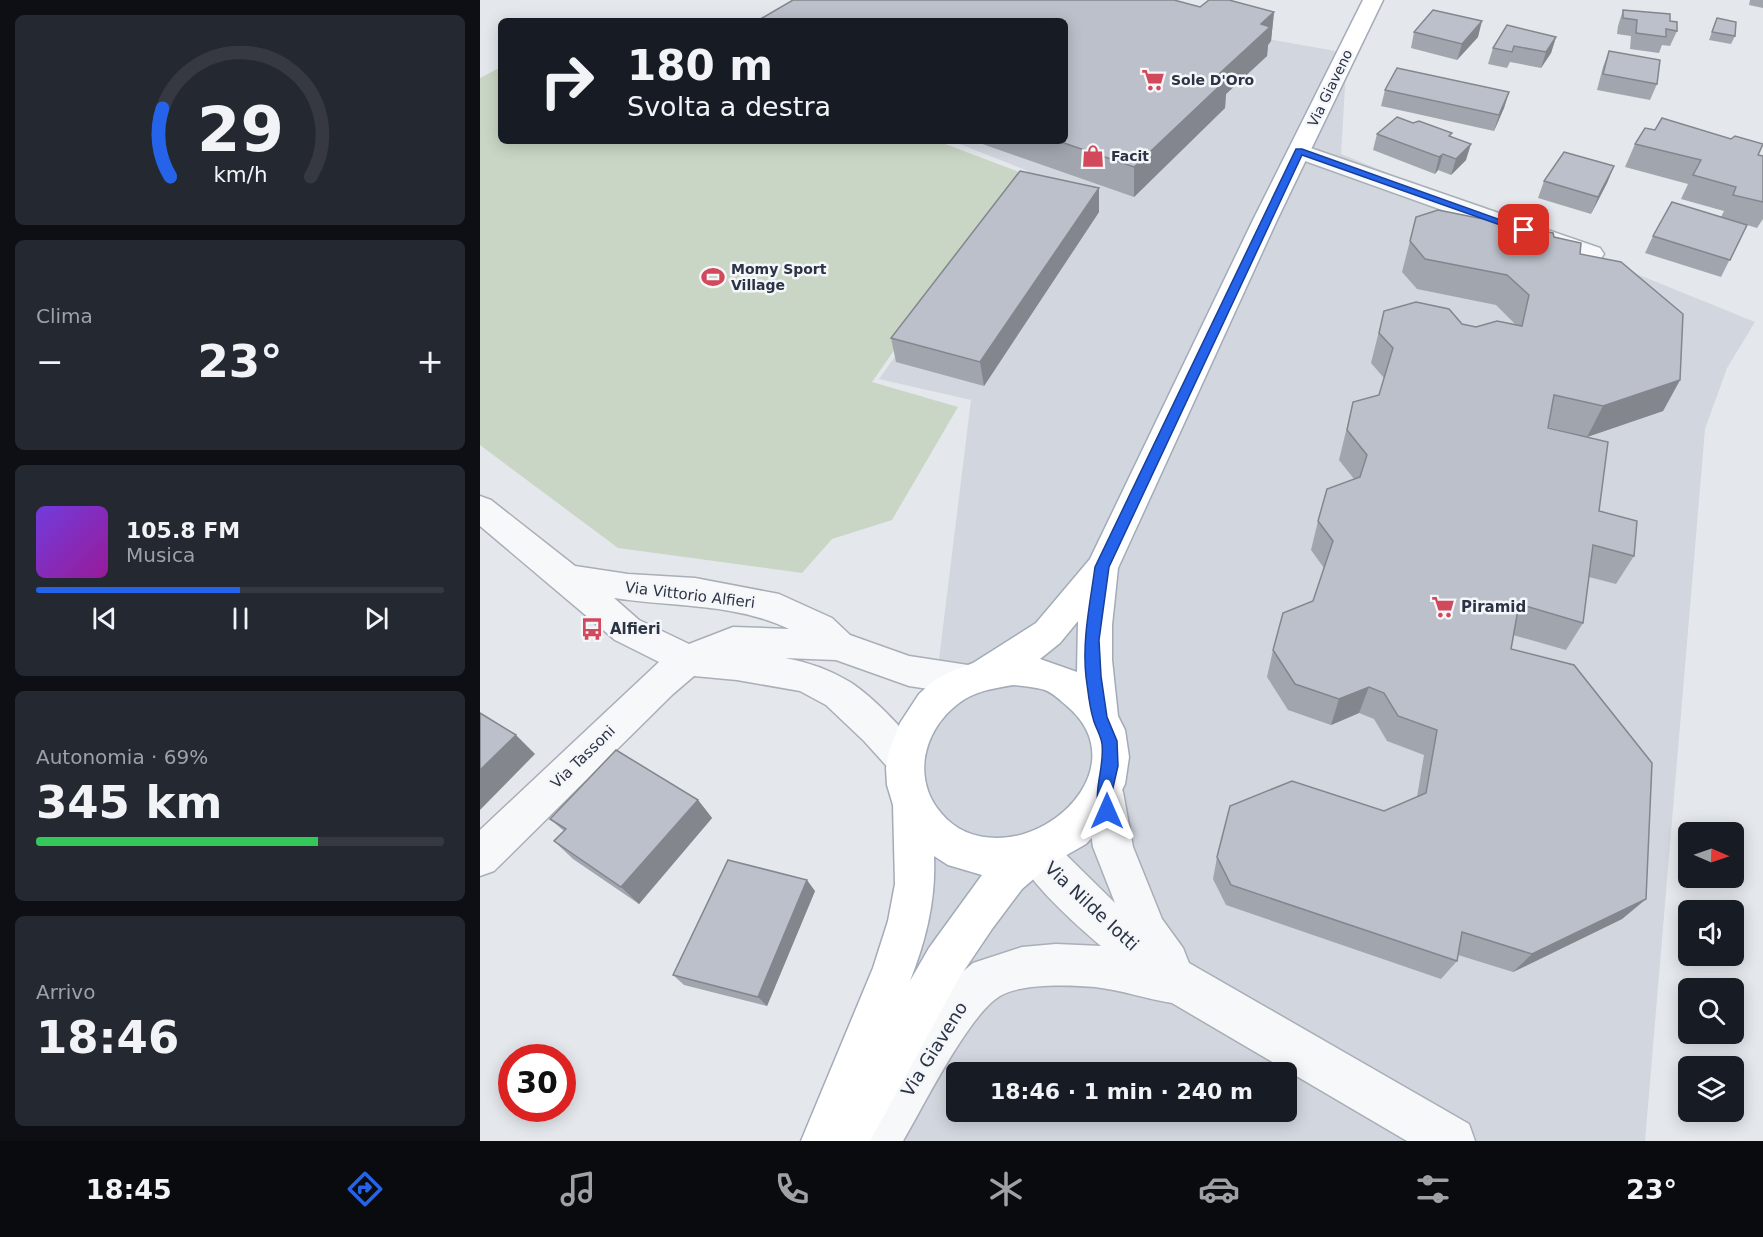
<!DOCTYPE html>
<html lang="it">
<meta charset="utf-8">
<style>
:root{--surface:#171b24;--page:#242831;--text:#f1f3f6;--muted:#9ea1a6;--line:#363941;--accent:#2563eb}
body{margin:0;font-family:"DejaVu Sans",sans-serif;background:var(--page);color:var(--text);height:100vh;display:flex;flex-direction:column;font-size:22px;white-space:nowrap}
*{box-sizing:border-box;margin:0}
p{font-size:20px;color:var(--muted)}
.icon{flex:none;width:33px;height:33px;fill:none;stroke:currentColor;stroke-width:2;stroke-linecap:round;stroke-linejoin:round}
.map{position:relative;flex:1;overflow:hidden}
.drawer{display:flex;flex-direction:column;gap:15px;padding:15px;background:#0d0f14;width:480px}
.drawer>*{flex:none}
.banner{position:absolute;left:18px;top:18px;width:570px;height:126px;border-radius:9px;box-shadow:0 3px 15px #0003;background:#171b24;color:var(--text);overflow:hidden}
.needle{width:39px;rotate:92deg}
.tools{position:absolute;left:1198px;top:822px;display:grid;gap:12px}
.tools a{display:grid;place-items:center;width:66px;height:66px;border-radius:9px;background:var(--surface);box-shadow:0 3px 15px #0003;font-size:30px}
.speed{position:absolute;left:18px;top:1044px;display:flex;gap:12px;font-size:30px;font-weight:700;text-align:center}
.speed>*{display:grid;place-content:center;width:78px;height:78px;border-radius:50%;background:var(--surface);box-shadow:0 3px 15px #0003;line-height:1}
.speed .limit{border:9px solid #d22;background:#fff;color:#111}
.pin{position:absolute;display:grid;place-items:center;width:51px;height:51px;color:#fff;margin:-26px;border-radius:12px;box-shadow:0 3px 9px #0006}
.me{position:absolute;width:66px;margin:-33px;rotate:0deg;stroke-linejoin:round;filter:drop-shadow(0 0 4px #0008)}
.turn{display:flex;align-items:center;gap:21px;height:126px;padding:0 30px;font-size:27px}
.turn .icon{width:78px;height:78px;stroke-width:2.5}
.turn b{display:block;font-size:42px;line-height:51px}
.big{font-size:45px;font-weight:700;line-height:1.1}
.drawer .card{flex:1;display:flex;flex-direction:column;justify-content:center;gap:9px;min-width:0;padding:0 21px;border-radius:9px;background:var(--page)}
.drawer .dial{align-items:center;gap:0}
.dial svg{height:156px;overflow:visible;fill:none;stroke:var(--line);stroke-width:7;stroke-linecap:round;text-anchor:middle}
.dial text{fill:var(--text);stroke:none}
.song{display:flex;align-items:center;gap:18px}
.cover{width:72px;height:72px;border-radius:9px;background:linear-gradient(135deg,hsl(260 70% 55%),hsl(300 70% 35%))}
.played{height:6px;border-radius:3px;background:linear-gradient(90deg,var(--accent) 50%,var(--line) 50%)}
.keys{display:flex;justify-content:space-around;direction:ltr}
.heat{display:flex;justify-content:space-between;align-items:center;font-size:33px;direction:ltr}
.charge{height:9px;border-radius:4px;background:linear-gradient(90deg,#34c759 69%,var(--line) 0)}
.trip{position:absolute;left:466px;top:1062px;width:351px;height:60px;border-radius:9px;background:var(--surface);box-shadow:0 3px 15px #0003;font-weight:700;line-height:60px;text-align:center}
.tab-bar{display:flex;height:96px;justify-content:space-around;align-items:center;background:#090b0e;color:var(--muted)}
.tab-bar .icon{width:42px;height:42px}
.tab-bar .current{color:var(--accent)}
.tab-bar b{font-size:27px;color:var(--text)}
main{display:flex;flex:1;min-height:0}
.map>svg:first-child{display:block}
.built{fill:#d2d6de;fill-rule:evenodd}
.green{fill:#c9d6c5}
.lines{fill:none;stroke-linecap:round;stroke-linejoin:round}
.minor-casing{stroke:#a9aeb7;stroke-width:3}
.major-casing{stroke:#a3abb8;stroke-width:3}
.minor{fill:#f7f8fa;fill-rule:evenodd}
.major{fill:#fff;fill-rule:evenodd}
.wall{fill:#a1a5ae}
.shaded-wall{fill:#83868d}
.building{fill:#bbc0ca;stroke:#83868d;stroke-width:1.5}
.route{fill:#2563eb;stroke:#184099;stroke-width:1.5}
.labels{text-anchor:middle;dominant-baseline:central;stroke-width:5;stroke-linejoin:round;paint-order:stroke}
.far-poi-label{font-size:14px;font-weight:bold;fill:#2b3445;stroke:#f4f6f9;text-anchor:start}
.far-street-label{font-size:14px;fill:#2b3445;stroke:#f4f6f9}
.street-label{font-size:15px;fill:#2b3445;stroke:#f4f6f9}
.poi-label{font-size:15px;font-weight:bold;fill:#2b3445;stroke:#f4f6f9;text-anchor:start}
.near-street-label{font-size:18px;fill:#2b3445;stroke:#f4f6f9}
</style>
<main>
<section class="drawer">
<div class="card dial"><svg viewBox="0 0 100 80">
<path d="M14 69A42 42 0 1 1 86 69"/>
<path d="M14 69A42 42 0 0 1 10 34" stroke="#2563eb"/>
<text x="50" y="56" font-size="32" font-weight="700">29</text>
<text x="50" y="72" font-size="11">km/h</text>
</svg></div>
<div class="card"><p>Clima</p>
<div class="heat"><a>−</a><b class="big">23°</b><a>+</a></div>
</div>
<div class="card">
<div class="song"><i class="cover"></i><div><b>105.8 FM</b><p>Musica</p></div></div>
<div class="played"></div>
<div class="keys"><svg class="icon" aria-label="previous" viewBox="0 0 24 24"><path d="M18 5L8 12l10 7zM5 5v14"/></svg><svg class="icon" aria-label="pause" viewBox="0 0 24 24"><path d="M8 5v14M16 5v14"/></svg><svg class="icon" aria-label="next" viewBox="0 0 24 24"><path d="M6 5l10 7-10 7zM19 5v14"/></svg></div>
</div>
<div class="card"><p>Autonomia · 69%</p><b class="big">345 km</b><div class="charge"></div></div>
<div class="card"><p>Arrivo</p><b class="big">18:46</b></div>
</section>
<div class="map">
<svg width="1283" height="1141" viewBox="0 0 1283 1141">
<rect width="100%" height="100%" fill="#e4e7ec"/>
<path class="built" d="M651,0L793,40L867,53L861,154L1275,322L1247,368L1225,429L1165,1141H333L427,919L491,400L399,379L548,171L472,141H585V21H313ZM477,1072H807V1112H477Z"/>
<path class="green" d="M21,67V141H457L539,172L392,382L478,407L412,520L352,539L322,573L138,548L0,445V78Z"/>
<g class="lines">
<g class="minor-casing">
<g id="minor">
<path d="M819,144L1120,248L1124,254L1120,260L1111,262L1102,260L811,156L808,151L811,146Z"/>
<path d="M0,496L11,500L95,566L148,574L215,578L299,594L352,618L370,635L398,645L429,656L488,665L501,669L506,680L501,691L488,695L429,686L356,660L305,658C328,662 350,670 370,682C392,696 433,737 444,760L438,772L425,777L412,772L384,741L346,705L320,691L257,680L214,676L193,694L14,871L0,876V830L179,662L135,640L0,526ZM134,598C191,607 256,603 309,629L253,627L209,644L159,620Z"/>
<path d="M624,774L638,779L643,792L653,847L682,919L703,948L709,963L989,1124L995,1141H927L692,1003C666,999 642,990 615,987C590,985 542,983 520,996C489,1014 443,1107 423,1141H374L380,1124L466,986L493,963L542,947L576,944L621,946C595,924 549,883 536,853L542,839L556,834L570,839L635,903L613,847L605,792L610,779Z"/>
</g>
</g>
<g class="major-casing">
<path id="major" d="M883,0H903L797,220L638,568L632,625V660L638,716L645,730L649,757L645,784L626,822L606,844L571,864L542,889L512,929L479,978L390,1141H321L393,968L408,921L415,884L413,805L407,785L406,768L409,751L420,723L439,694L452,682L468,673L493,663L556,623L610,559L773,220ZM598,621L597,672L560,659L580,643ZM533,685C543,686 555,687 565,690C573,693 580,700 587,706C650,759 584,838 517,838C495,838 475,830 461,813C429,776 446,723 485,699C500,690 516,688 533,685ZM454,856L468,865L502,875L449,948L430,981C446,940 456,900 454,856Z"/>
</g>
<use href="#minor" class="minor"/>
<use href="#major" class="major"/>
</g>
<g class="wall">
<path d="M1270,0H1283V8L1269,5Z"/>
<path d="M720,7L794,12L791,41L788,45L787,56L746,94L745,108L654,197L494,141H585Z"/>
<path d="M1143,10L1190,21L1197,31L1190,46L1182,45L1179,53L1150,49L1151,36L1137,34L1138,26Z"/>
<path d="M1237,18L1255,36L1251,44L1229,40Z"/>
<path d="M934,32L998,37L977,60L931,48Z"/>
<path d="M1076,37L1071,53L1061,68L1030,62L1027,68L1008,64L1013,48Z"/>
<path d="M1129,51L1177,84L1170,100L1117,90L1123,67Z"/>
<path d="M905,90L1029,92L1024,108L1014,131L901,106Z"/>
<path d="M897,134L971,136L986,160L971,175L958,170L955,174L893,150Z"/>
<path d="M1155,144L1278,155L1283,156V219L1277,228L1267,225L1241,277L1165,253L1173,236L1241,217L1244,211L1201,199L1208,184L1145,167Z"/>
<path d="M1134,166L1127,183L1111,214L1058,198L1064,181Z"/>
<path d="M619,212L504,386L416,362L411,338Z"/>
<path d="M936,217L1074,237L1100,254L1200,380L1183,411L1107,437L1068,427L1119,511L1154,556L1136,584L1109,577L1103,623L1086,650L1033,635L1031,649L1166,899L1142,919L1033,972L978,955L977,961L961,979L746,905L733,879L737,857L904,811L937,797L944,755L907,741L894,719L879,713L851,725L808,710L787,677L793,650L833,601L844,568L831,550L838,521L874,479L859,460L873,402L899,395L904,378L891,363L904,311L996,327L1035,324L1016,305L937,289L922,272Z"/>
<path d="M218,800L232,818L159,904L93,859L74,841L84,831L70,819Z"/>
<path d="M335,891L287,1006L204,985L193,975Z"/>
</g>
<g class="shaded-wall">
<path d="M794,12L791,41L788,45L787,56L746,94L745,108L654,197V167L738,75L781,24Z"/>
<path d="M1002,21L998,37L977,60L982,44Z"/>
<path d="M1076,37L1071,53L1061,68L1066,52Z"/>
<path d="M1029,92L1024,108L1014,131L1019,115Z"/>
<path d="M991,144L986,160L971,175L976,159Z"/>
<path d="M963,154L958,170L955,174L959,157Z"/>
<path d="M1134,166L1127,183L1111,214L1118,197Z"/>
<path d="M619,188V212L504,386L500,362Z"/>
<path d="M1200,380L1183,411L1107,437L1123,406Z"/>
<path d="M889,687L879,713L851,725L859,699Z"/>
<path d="M36,735L55,754L0,810V770Z"/>
<path d="M218,800L232,818L159,904L141,887Z"/>
<path d="M327,880L335,891L287,1006L278,997Z"/>
<path d="M1166,899L1142,919L1033,972L1052,954Z"/>
</g>
<g class="building">
<path d="M313,0H694L720,7L729,0H749L794,12L781,24L790,27L738,75L748,78L654,167L578,141H585V21H277Z"/>
<path d="M953,10L1002,21L982,44L934,32Z"/>
<path d="M1143,10L1190,14V21L1197,22V31L1186,29V37L1156,33L1157,20L1143,18Z"/>
<path d="M1237,18L1256,22L1255,36L1232,32Z"/>
<path d="M1027,25L1076,37L1066,52L1034,46L1032,52L1013,48Z"/>
<path d="M1129,51L1180,60L1177,84L1123,74Z"/>
<path d="M917,68L1029,92L1019,115L905,90Z"/>
<path d="M917,117L933,123L939,121L972,133L969,136L991,144L976,159L963,154L959,157L897,134Z"/>
<path d="M1182,118L1251,139L1255,136L1283,144L1278,155L1283,156V202L1253,195L1256,187L1213,175L1221,160L1155,144L1165,128L1175,130Z"/>
<path d="M1084,152L1134,166L1118,197L1064,181Z"/>
<path d="M540,171L619,188L500,362L411,338Z"/>
<path d="M1192,202L1267,225L1250,260L1173,236Z"/>
<path d="M958,210L1073,233L1074,237L1101,243L1100,254L1141,262L1203,314L1200,380L1123,406L1074,395L1068,428L1128,442L1119,511L1157,521L1154,556L1113,545L1103,623L1039,604L1031,649L1094,665L1172,763L1166,899L1052,954L982,932L977,961L751,885L737,857L750,806L812,781L904,811L946,793L957,730L918,716L904,693L889,687L859,699L815,684L793,650L803,613L833,601L853,541L838,521L847,489L880,477L887,455L867,430L873,402L899,395L913,348L899,333L904,311L936,302L969,309L982,324L996,327L1017,321L1042,326L1049,295L1027,275L945,259L930,241L936,217Z"/>
<path d="M0,713L36,735L0,770Z"/>
<path d="M136,750L218,800L141,887L74,841L86,829L70,819Z"/>
<path d="M248,860L327,880L278,997L193,975Z"/>
</g>
<path class="route" d="M816,149H822L1049,230L1040,232L822,155L629,567L619,640L621,676L627,717L637,741L638,766L632,792L635,811L633,816L627,818L621,816C611,792 625,769 622,744C621,735 615,727 613,718C609,705 608,690 606,677C602,640 610,604 615,567Z"/>
<defs>
<g id="supermarket-bare" transform="scale(1.8)"><path d="M-6-5.5h2.5l.6 2H6L4.5 2H-2.5L-4.4-4H-6ZM-1.5 3.2a1.3 1.3 0 1 0 .1 0ZM3 3.2a1.3 1.3 0 1 0 .1 0Z" fill="#d1495b" stroke="#f4f6f9" stroke-width="2.5" paint-order="stroke"/></g>
<g id="shop-bare" transform="scale(1.8)"><path d="M-5-2.5h2.3a2.7 3.5 0 0 1 5.4 0H5L5.5 6h-11ZM-1.5-2.5h3a1.5 2.3 0 0 0-3 0Z" fill="#d1495b" stroke="#f4f6f9" stroke-width="2.5" paint-order="stroke"/></g>
<g id="stadium-bare" transform="scale(1.8)"><path d="M0-5a6.5 5 0 1 0 0 10a6.5 5 0 1 0 0-10ZM-3.5-1.8h7v3.6h-7Z" fill="#d1495b" stroke="#f4f6f9" stroke-width="2.5" paint-order="stroke"/></g>
<g id="bus-bare" transform="scale(1.8)"><path d="M-5-6H5V4H4V6H2V4H-2V6H-4V4H-5ZM-3.5-4V0h7V-4ZM-3.5 1.2v1.5H-2V1.2ZM2 1.2v1.5H3.5V1.2Z" fill="#d1495b" stroke="#f4f6f9" stroke-width="2.5" paint-order="stroke"/></g>
</defs>
<g fill-rule="evenodd">
<use href="#supermarket-bare" x="673" y="80"/>
<use href="#shop-bare" x="613" y="156"/>
<use href="#stadium-bare" x="233" y="277"/>
<use href="#supermarket-bare" x="963" y="607"/>
<use href="#bus-bare" x="112" y="629"/>
</g>
<g class="labels">
<g class="far-poi-label">
<text x="691" y="80">Sole D'Oro</text>
<text x="631" y="156">Facit</text>
<text x="251" y="269">Momy Sport<tspan x="251" dy="16">Village</tspan></text>
</g>
<g class="far-street-label">
<text transform="translate(850 88) rotate(-64)">Via Giaveno</text>
</g>
<g class="street-label">
<text transform="translate(210 595) rotate(7)">Via Vittorio Alfieri</text>
<text transform="translate(103 757) rotate(-44)">Via Tassoni</text>
</g>
<g class="poi-label">
<text x="981" y="607">Piramid</text>
<text x="130" y="629">Alfieri</text>
</g>
<g class="near-street-label">
<text transform="translate(612 906) rotate(43)">Via Nilde Iotti</text>
<text transform="translate(454 1049) rotate(-58)">Via Giaveno</text>
</g>
</g>
</svg>
<div class="tools">
<a><svg class="needle" viewBox="-14 -14 28 28"><path d="M0-13l5 13h-10z" fill="#e53935"/><path d="M0 13l5-13h-10z" fill="#9ea1a6"/></svg></a>
<a><svg class="icon" aria-label="sound" viewBox="0 0 24 24"><path d="M4 9h4l5-4v14l-5-4H4zM17 9q2 3 0 6"/></svg></a>
<a><svg class="icon" aria-label="search" viewBox="0 0 24 24"><circle cx="10" cy="10" r="6"/><path d="M15 15l6 6"/></svg></a>
<a><svg class="icon" aria-label="layers" viewBox="0 0 24 24"><path d="M12 4l9 5-9 5-9-5zM3 14l9 5 9-5"/></svg></a>
</div>
<div class="speed"><div class="limit">30</div></div>
<div class="pin" style="left:1044px;top:230px;background:#d93025"><svg class="icon" aria-label="arrive" viewBox="0 0 24 24"><path d="M6 21V4h12l-3 4 3 4H6"/></svg></div>
<svg class="me" style="left:627px;top:811px" viewBox="-20 -20 40 40"><path d="M0-17L14 15 0 8-14 15z" fill="#2563eb" stroke="#fff" stroke-width="4"/></svg>
<div class="trip">18:46 · 1 min · 240 m</div>
<div class="banner">
<div class="turn"><svg class="icon" aria-label="right" viewBox="0 0 24 24"><path d="M7 20v-9h11M14 6l5 5-5 5"/></svg><div><b>180 m</b>Svolta a destra</div></div>
</div>
</div>
</main>
<nav class="tab-bar">
<b>18:45</b>
<svg class="icon current" aria-label="directions" viewBox="0 0 24 24"><path d="M12 3l9 9-9 9-9-9zM9 14v-3h6M13 9l2 2-2 2"/></svg>
<svg class="icon" aria-label="music" viewBox="0 0 24 24"><path d="M9 18V5l10-2v13"/><circle cx="6" cy="18" r="3"/><circle cx="16" cy="16" r="3"/></svg>
<svg class="icon" aria-label="phone" viewBox="0 0 24 24"><path d="M5 4h4l2 5-3 2q2 4 5 5l2-3 5 2v4C11 20 4 13 5 4z"/></svg>
<svg class="icon" aria-label="climate" viewBox="0 0 24 24"><path d="M12 3v18M4 7l16 10M4 17L20 7"/></svg>
<svg class="icon" aria-label="car" viewBox="0 0 24 24"><path d="M5 17H2v-5l4-1 3-4h7l3 4 3 1v5h-3M9 17h6M6 11h13"/><circle cx="7" cy="17" r="2"/><circle cx="17" cy="17" r="2"/></svg>
<svg class="icon" aria-label="filters" viewBox="0 0 24 24"><path d="M4 7h16M4 17h16"/><circle cx="9" cy="7" r="2"/><circle cx="15" cy="17" r="2"/></svg>
<b>23°</b>
</nav>
